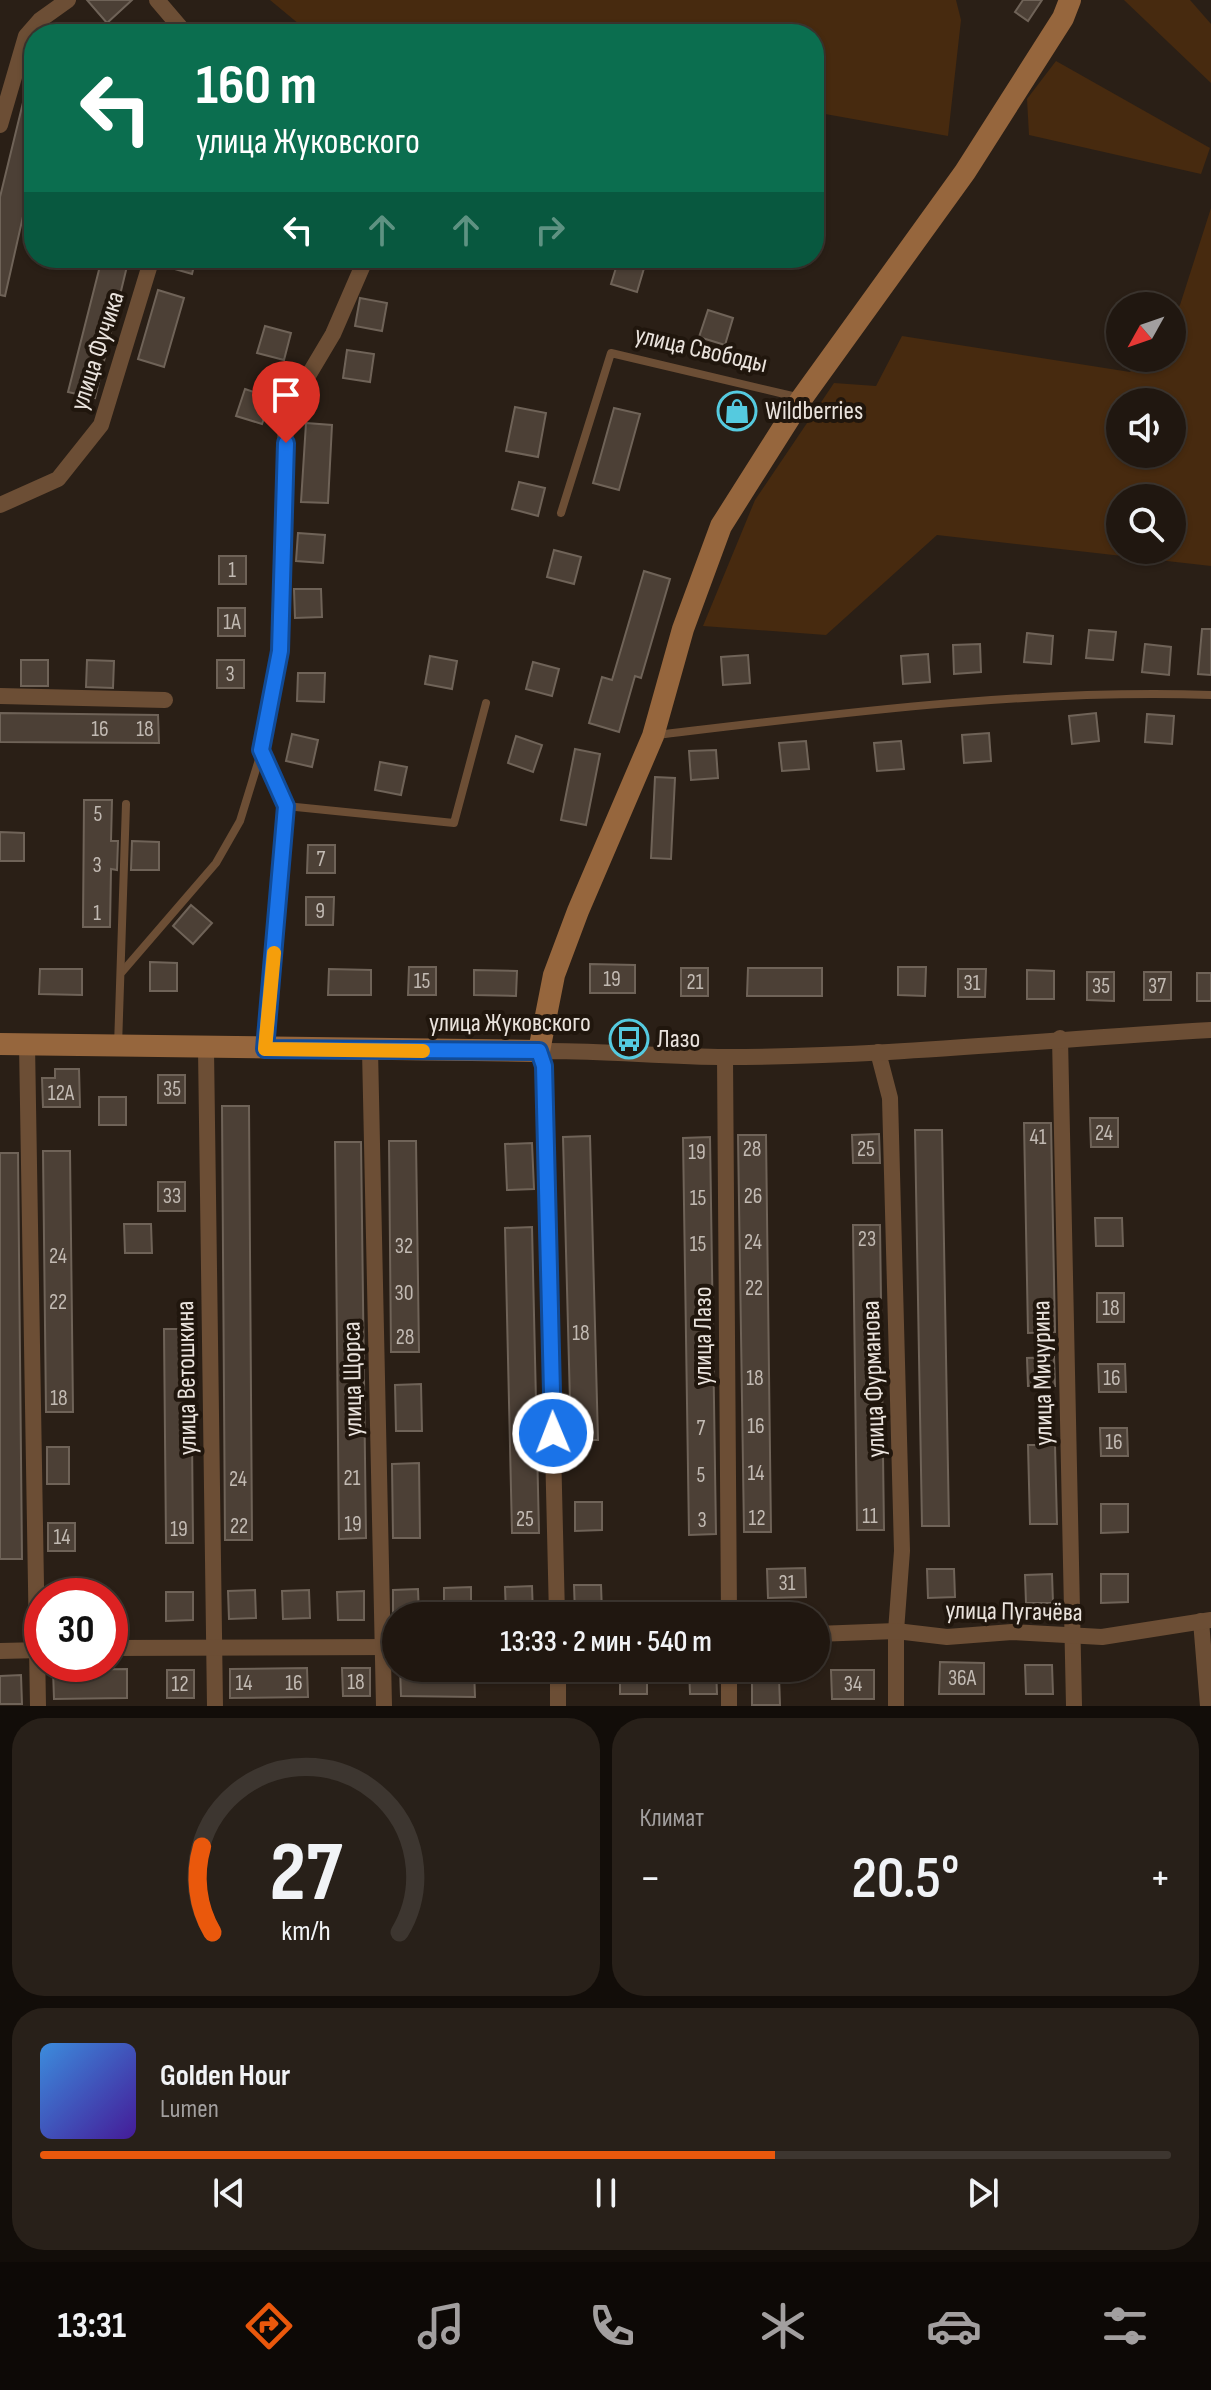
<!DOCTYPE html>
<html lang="ru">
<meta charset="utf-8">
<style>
:root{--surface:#201710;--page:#282019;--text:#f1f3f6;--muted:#a29f9f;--line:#3d3630;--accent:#ea580c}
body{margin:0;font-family:"Sofia Sans Condensed",sans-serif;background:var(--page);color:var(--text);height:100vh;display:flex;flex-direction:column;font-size:30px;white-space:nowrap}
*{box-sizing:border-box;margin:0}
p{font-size:26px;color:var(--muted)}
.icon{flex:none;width:44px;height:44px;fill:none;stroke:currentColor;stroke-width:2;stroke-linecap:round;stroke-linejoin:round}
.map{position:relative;height:1706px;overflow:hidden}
.drawer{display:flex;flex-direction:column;gap:12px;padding:12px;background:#120d09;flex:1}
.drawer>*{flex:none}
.banner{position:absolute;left:24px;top:24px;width:800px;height:244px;border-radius:32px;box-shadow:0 2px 6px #0004,0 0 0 2px var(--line);background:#0b6e4f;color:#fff;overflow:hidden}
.needle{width:52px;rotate:230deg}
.tools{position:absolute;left:1106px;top:292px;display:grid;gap:16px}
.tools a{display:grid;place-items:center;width:80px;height:80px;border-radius:50%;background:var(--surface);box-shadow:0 2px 6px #0004,0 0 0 2px var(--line);font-size:40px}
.speed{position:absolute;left:24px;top:1578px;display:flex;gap:16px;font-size:40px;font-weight:700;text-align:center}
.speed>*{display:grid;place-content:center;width:104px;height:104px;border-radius:50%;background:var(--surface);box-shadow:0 2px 6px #0004,0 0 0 2px var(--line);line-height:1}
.speed .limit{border:12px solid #d22;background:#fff;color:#111}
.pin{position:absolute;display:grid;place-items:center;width:68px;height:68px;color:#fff;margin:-82px -34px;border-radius:50% 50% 50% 0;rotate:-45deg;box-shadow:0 0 8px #0007}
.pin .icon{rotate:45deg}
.me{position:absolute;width:88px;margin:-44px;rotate:359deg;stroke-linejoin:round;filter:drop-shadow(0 0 6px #0008)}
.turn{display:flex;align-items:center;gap:28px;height:168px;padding:0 40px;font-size:36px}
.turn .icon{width:104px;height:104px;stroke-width:2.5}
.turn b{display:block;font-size:56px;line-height:68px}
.lanes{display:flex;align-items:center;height:76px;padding:0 40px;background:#0003;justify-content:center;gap:40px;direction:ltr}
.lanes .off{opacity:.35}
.big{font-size:60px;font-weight:600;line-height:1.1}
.drawer .card{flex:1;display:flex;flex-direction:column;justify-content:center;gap:12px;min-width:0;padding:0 28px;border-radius:32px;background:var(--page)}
.drawer .dial{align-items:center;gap:0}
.dial svg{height:208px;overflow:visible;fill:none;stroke:var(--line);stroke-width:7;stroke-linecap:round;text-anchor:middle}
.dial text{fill:var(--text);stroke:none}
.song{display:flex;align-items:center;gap:24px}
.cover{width:96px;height:96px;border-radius:12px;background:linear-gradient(135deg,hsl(210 70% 55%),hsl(260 70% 35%))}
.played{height:8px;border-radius:4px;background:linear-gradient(90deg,var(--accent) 65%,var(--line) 65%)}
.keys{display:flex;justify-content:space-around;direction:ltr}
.heat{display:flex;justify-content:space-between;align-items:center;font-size:44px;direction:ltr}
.drawer .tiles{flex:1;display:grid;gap:12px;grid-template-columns:1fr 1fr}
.card:last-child{grid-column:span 2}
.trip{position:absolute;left:382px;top:1602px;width:448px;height:80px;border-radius:40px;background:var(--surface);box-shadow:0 2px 6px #0004,0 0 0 2px var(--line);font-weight:600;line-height:80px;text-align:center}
.tab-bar{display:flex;height:128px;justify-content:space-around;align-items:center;background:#0d0906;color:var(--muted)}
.tab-bar .icon{width:56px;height:56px}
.tab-bar .selected{color:var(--accent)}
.tab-bar b{font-size:36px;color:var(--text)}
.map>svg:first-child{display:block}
.green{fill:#472a0f;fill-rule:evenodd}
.building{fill:#4c4036;stroke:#6f6358;stroke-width:2}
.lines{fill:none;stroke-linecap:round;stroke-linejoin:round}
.lane{stroke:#6c4e35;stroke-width:8}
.street{stroke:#6c4e35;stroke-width:16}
.secondary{stroke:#96663d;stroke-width:22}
.route-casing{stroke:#114b97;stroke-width:20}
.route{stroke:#1a73e8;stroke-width:14}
.slow{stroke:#f59e0b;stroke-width:14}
.labels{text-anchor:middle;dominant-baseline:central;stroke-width:8;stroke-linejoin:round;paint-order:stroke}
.number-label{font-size:22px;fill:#c2bab3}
.street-label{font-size:26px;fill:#eae3dd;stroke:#20160d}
.poi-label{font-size:26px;fill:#eae3dd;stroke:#20160d;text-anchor:start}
</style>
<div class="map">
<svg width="1211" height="1706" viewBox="0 0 1211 1706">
<rect width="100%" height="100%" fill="#2a1f16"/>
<g class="green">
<path d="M270,0H956L961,20L948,136L814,112V34H311Z"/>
<path d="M1124,0H1190L1211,24V83Z"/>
<path d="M1056,61L1210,148L1201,174L1029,135L1027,99Z"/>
<path d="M1211,208V566L937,535L826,635L703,626L755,500L834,383L876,386L902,336L1130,372L1141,358H1172V316L1180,305ZM1120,402H1172V454H1120ZM1120,498H1172V550H1120Z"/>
</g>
<g class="building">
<path d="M87,0H132L107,23Z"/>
<path d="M1023,0H1042L1028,21L1015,12Z"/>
<path d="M29,78H34V168L5,296L0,295V197Z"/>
<path d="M102,258H129L95,398L68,392Z"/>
<path d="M163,258H196L192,274L161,265Z"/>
<path d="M619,258L645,265L637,292L611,284Z"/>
<path d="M158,290L184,298L164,367L138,359Z"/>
<path d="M360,298L387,303L382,331L355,326Z"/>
<path d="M708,310L733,318L725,345L699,337Z"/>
<path d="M265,326L291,333L284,360L257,353Z"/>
<path d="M347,350L374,354L370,382L343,378Z"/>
<path d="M245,389L271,398L262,424L236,416Z"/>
<path d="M734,398L749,404L741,424L726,418Z"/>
<path d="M515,407L546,413L538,457L506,451Z"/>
<path d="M614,408L640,414L619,490L593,483Z"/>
<path d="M306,423L332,425L328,503L301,502Z"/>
<path d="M519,482L545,488L538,516L512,509Z"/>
<path d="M298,533L325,535L323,563L296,561Z"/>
<path d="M554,550L581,557L574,584L547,577Z"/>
<rect x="219" y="556" width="27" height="28"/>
<path d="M644,571L670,579L641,678L635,676L619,732L589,723L602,677L612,680Z"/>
<path d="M294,589H321L322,617L295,618Z"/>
<rect x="218" y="608" width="27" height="28"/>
<path d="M1202,629H1211V675L1198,674Z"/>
<path d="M1089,630L1116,632L1113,660L1086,658Z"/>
<path d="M1027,633L1053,636L1051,664L1024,662Z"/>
<path d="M980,644L981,672L954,674L953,645Z"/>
<path d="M1145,644L1171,647L1169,675L1142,672Z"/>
<path d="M928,654L930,682L903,684L901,656Z"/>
<path d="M748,655L750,683L723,685L721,657Z"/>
<path d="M430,656L457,661L452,689L425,684Z"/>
<rect x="21" y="660" width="27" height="26"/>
<path d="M87,660L114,661L113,688L86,687Z"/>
<rect x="217" y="660" width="27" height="28"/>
<path d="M533,662L559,669L552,696L526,689Z"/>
<path d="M298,673H325L324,702L297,701Z"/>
<path d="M0,713L158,715L159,743L0,742Z"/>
<path d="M1096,713L1099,741L1072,744L1069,716Z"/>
<path d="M1147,714L1174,716L1172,744L1145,742Z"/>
<path d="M989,733L991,761L964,763L962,735Z"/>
<path d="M292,734L318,740L312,767L286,761Z"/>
<path d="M516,736L542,745L533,772L508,763Z"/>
<path d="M806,741L809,769L782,771L779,743Z"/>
<path d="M901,741L904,769L877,771L874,743Z"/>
<path d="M575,749L600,754L586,825L561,820Z"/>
<path d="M716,750L718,778L691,780L689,751Z"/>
<path d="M380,762L407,767L401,795L375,790Z"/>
<path d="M655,777L675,778L671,859L651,858Z"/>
<path d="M84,800H112L111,841H118L117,870L111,869L110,927H83Z"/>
<path d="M0,832L24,833V861H0Z"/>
<path d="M132,841L159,842V870H131Z"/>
<path d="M308,845H335V873H307Z"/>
<path d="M306,897H334L333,925H306Z"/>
<path d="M191,905L212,923L193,944L173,926Z"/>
<path d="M150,962L177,963V991H150Z"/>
<path d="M590,964L635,965V993H590Z"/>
<path d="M409,967H436V995H408Z"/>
<path d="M898,967H926L925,996L898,995Z"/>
<rect x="681" y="968" width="27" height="28"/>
<path d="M748,968H822V996H747Z"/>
<path d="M40,969H82V995L39,994Z"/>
<path d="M329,969L371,970V995H328Z"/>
<path d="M958,969H986L985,997H958Z"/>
<path d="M474,970L517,971L516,996L474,995Z"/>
<path d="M1027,970L1054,971V999H1027Z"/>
<path d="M1087,972H1114V1001L1087,1000Z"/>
<rect x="1144" y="972" width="27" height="28"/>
<rect x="1197" y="973" width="14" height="28"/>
<path d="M55,1069H79L80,1107H43L42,1078H55Z"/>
<rect x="158" y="1075" width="27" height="28"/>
<rect x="99" y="1097" width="27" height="28"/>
<path d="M222,1106H249L252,1540H225Z"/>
<path d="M1090,1118H1118V1147H1091Z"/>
<path d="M1024,1123H1051L1055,1332L1028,1333Z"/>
<path d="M915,1130H942L949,1526H922Z"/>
<path d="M879,1134L880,1163H853L852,1135Z"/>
<path d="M738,1135H766L771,1532H744Z"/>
<path d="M590,1136L598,1440H571L563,1137Z"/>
<path d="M710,1137L716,1534L689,1535L683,1138Z"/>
<path d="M389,1141H416L419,1352H391Z"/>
<path d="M335,1142H361L366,1538L339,1539Z"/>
<path d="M532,1143L534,1189L507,1190L505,1144Z"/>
<path d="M43,1151H70L73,1412H46Z"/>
<path d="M0,1153H18L22,1559H0Z"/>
<rect x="158" y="1182" width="27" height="29"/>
<path d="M1095,1218H1122L1123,1246H1096Z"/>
<path d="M124,1224H151L152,1253H125Z"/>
<path d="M853,1225H880L884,1530H857Z"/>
<path d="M532,1227L539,1533H512L505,1228Z"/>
<rect x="1097" y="1293" width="27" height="29"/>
<path d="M164,1329H191L193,1543H166Z"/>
<path d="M1054,1357L1055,1386H1028L1027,1358Z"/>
<path d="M1098,1364H1125L1126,1392H1099Z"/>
<path d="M421,1384L422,1431H396L395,1385Z"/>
<path d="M1100,1428H1127L1128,1456H1101Z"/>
<path d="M1028,1445H1055L1057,1524H1030Z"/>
<rect x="47" y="1447" width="22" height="37"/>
<path d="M419,1463L420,1538H393L392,1464Z"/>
<path d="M575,1502H602V1530L575,1531Z"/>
<path d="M1101,1504H1128V1532L1101,1533Z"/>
<rect x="48" y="1523" width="27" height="28"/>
<path d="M805,1568L806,1597L768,1598L767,1569Z"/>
<path d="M927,1569H954L955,1597L928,1598Z"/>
<path d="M1052,1574L1053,1603H1026L1025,1575Z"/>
<path d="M1101,1574H1128V1602L1101,1603Z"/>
<path d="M574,1585H601L602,1613L575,1614Z"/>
<path d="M532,1586L533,1615H506L505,1587Z"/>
<path d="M471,1587V1616H444V1588Z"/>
<path d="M418,1589L419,1616H393V1590Z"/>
<path d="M255,1590L256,1618L229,1619L228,1591Z"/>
<path d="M309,1590L310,1618L283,1619L282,1591Z"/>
<path d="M364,1591V1620H338L337,1592Z"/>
<path d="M166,1592H193V1620L166,1621Z"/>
<path d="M940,1662L984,1663V1694H939Z"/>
<path d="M1025,1665H1052L1053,1694H1026Z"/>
<path d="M307,1668L308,1697L230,1698V1669Z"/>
<path d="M342,1668H370V1696H343Z"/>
<path d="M400,1668H474L475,1697L401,1696Z"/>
<rect x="620" y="1668" width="27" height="26"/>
<path d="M689,1668H716L717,1694H690Z"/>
<path d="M127,1669V1698L54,1699L53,1670Z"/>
<rect x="167" y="1670" width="27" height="28"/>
<path d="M831,1670H874V1699H832Z"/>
<path d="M21,1675L22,1704H0V1676Z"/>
<path d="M752,1677H779L780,1705H752Z"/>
</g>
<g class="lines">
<g class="lane">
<path d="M561,513L611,353L801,398"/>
<path d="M657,735C841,713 1026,689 1211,695"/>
<path d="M286,806L454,823L486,703"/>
<path d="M122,972L216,863L240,821L261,753"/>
<path d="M118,1046L126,804"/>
</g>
<g class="street">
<path d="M157,0L186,34"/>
<path d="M0,125L26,36L40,20L68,0"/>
<path d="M0,505L58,479L101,425L152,258"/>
<path d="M0,696L165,700"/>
<path d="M1060,1038L1074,1706"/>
<path d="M27,1044L38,1706"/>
<path d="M206,1049L215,1706"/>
<path d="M265,1049L286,806L261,750L280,651L286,413L333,334L366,258"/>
<path d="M370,1050L384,1706"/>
<path d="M878,1052L890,1098L902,1551L896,1631V1706"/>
<path d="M725,1057L729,1616"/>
<path d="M557,1616L544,1066L539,1051C601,1050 664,1057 726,1057C888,1057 1050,1039 1211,1030"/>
<path d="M1201,1621L1208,1706"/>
<path d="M816,1634L896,1631L947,1637L1012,1632L1102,1637L1211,1620"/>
<path d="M110,1648L396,1647"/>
<path d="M0,1651L42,1650"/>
<path d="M558,1668V1706"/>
<path d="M729,1706V1668"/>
</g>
<path class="secondary" d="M0,1044L539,1051L554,975L578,911L653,736L683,629L721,526L802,398L965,172L1063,18L1070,0"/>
</g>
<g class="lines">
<g class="route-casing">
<path id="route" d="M286,443L280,651L261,750L286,806L265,1049L539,1051L544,1066L553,1433"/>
</g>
<use href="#route" class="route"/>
<path class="slow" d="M274,953L265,1049L423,1051"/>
</g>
<defs>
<g id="shop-ring" transform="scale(2)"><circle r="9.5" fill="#20160d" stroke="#55cadf" stroke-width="1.5"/><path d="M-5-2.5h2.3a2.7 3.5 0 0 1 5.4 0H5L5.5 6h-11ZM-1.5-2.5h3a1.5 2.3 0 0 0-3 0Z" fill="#55cadf"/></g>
<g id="bus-ring" transform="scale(2)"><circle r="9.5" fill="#20160d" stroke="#55cadf" stroke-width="1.5"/><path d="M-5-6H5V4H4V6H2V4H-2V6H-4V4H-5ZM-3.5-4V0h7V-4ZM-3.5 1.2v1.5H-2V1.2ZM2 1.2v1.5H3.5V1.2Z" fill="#55cadf"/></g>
</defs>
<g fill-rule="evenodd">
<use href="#shop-ring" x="737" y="411"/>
<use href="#bus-ring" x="629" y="1039"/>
</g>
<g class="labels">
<g class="number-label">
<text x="232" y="570">1</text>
<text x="232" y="622">1А</text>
<text x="230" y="674">3</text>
<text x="100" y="729">16</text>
<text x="145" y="729">18</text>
<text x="98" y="814">5</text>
<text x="321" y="859">7</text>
<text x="97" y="865">3</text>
<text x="320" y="911">9</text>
<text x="97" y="913">1</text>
<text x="612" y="979">19</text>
<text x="422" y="981">15</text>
<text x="695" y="982">21</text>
<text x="972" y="983">31</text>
<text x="1101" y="986">35</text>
<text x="1157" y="986">37</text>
<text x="172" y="1089">35</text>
<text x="61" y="1093">12А</text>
<text x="1104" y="1133">24</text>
<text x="1038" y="1137">41</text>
<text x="752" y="1149">28</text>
<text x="866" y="1149">25</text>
<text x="697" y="1152">19</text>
<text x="172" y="1196">33</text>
<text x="753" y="1196">26</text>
<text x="698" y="1198">15</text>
<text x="867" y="1239">23</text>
<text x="753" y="1242">24</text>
<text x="698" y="1244">15</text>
<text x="404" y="1246">32</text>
<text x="58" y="1256">24</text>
<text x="754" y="1288">22</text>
<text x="404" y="1293">30</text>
<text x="58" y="1302">22</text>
<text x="1111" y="1308">18</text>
<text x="581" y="1333">18</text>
<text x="405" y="1337">28</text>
<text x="755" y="1378">18</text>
<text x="1112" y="1378">16</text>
<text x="59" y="1398">18</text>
<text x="756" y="1426">16</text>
<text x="701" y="1428">7</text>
<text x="1114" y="1442">16</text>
<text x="756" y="1473">14</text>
<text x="701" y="1475">5</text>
<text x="352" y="1478">21</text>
<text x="238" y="1479">24</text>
<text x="870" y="1516">11</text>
<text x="757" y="1518">12</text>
<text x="525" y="1519">25</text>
<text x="702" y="1520">3</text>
<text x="353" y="1524">19</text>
<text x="239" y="1526">22</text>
<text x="179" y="1529">19</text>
<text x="62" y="1537">14</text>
<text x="787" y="1583">31</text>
<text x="962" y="1678">36А</text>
<text x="356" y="1682">18</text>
<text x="244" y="1683">14</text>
<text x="294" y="1683">16</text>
<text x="180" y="1684">12</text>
<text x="853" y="1684">34</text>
</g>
<g class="street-label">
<text transform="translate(701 350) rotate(13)">улица Свободы</text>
<text transform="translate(98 351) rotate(-72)">улица Фучика</text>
<text x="510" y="1023">улица Жуковского</text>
<text transform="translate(703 1336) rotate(-90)">улица Лазо</text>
<text transform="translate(1043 1373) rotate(-91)">улица Мичурина</text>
<text transform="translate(187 1378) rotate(-91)">улица Ветошкина</text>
<text transform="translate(353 1379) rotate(-91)">улица Щорса</text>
<text transform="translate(874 1379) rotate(-92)">улица Фурманова</text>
<text transform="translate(1014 1612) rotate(1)">улица Пугачёва</text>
</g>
<g class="poi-label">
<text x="765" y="411">Wildberries</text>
<text x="657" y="1039">Лазо</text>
</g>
</g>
</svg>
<div class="tools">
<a><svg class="needle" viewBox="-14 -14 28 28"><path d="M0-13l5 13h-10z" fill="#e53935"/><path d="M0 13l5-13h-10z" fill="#a29f9f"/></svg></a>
<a><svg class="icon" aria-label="sound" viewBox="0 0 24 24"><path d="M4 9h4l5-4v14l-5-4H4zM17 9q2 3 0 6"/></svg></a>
<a><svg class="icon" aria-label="search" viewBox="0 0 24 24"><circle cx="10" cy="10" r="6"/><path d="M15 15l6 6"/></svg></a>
</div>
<div class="speed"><div class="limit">30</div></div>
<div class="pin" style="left:286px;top:443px;background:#d93025"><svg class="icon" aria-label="arrive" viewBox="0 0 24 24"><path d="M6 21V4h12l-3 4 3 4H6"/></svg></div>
<svg class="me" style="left:553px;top:1433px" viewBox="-20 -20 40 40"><circle r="17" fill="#1a73e8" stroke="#fff" stroke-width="3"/><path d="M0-11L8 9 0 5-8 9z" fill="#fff"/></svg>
<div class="trip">13:33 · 2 мин · 540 m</div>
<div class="banner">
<div class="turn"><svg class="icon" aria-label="left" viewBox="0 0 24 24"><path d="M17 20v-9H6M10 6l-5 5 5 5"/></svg><div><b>160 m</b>улица Жуковского</div></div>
<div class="lanes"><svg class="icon" aria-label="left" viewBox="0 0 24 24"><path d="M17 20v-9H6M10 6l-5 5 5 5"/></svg><svg class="icon off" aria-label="ahead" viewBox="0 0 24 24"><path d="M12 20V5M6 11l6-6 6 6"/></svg><svg class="icon off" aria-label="ahead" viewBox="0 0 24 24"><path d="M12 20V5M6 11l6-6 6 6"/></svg><svg class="icon off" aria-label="right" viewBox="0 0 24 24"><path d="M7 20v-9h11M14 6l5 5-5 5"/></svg></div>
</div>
</div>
<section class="drawer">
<div class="tiles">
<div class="card dial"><svg viewBox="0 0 100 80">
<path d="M14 69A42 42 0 1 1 86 69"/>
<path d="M14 69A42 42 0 0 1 10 36" stroke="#ea580c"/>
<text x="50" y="56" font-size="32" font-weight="700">27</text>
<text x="50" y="72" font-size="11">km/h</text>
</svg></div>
<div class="card"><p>Климат</p>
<div class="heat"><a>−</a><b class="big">20.5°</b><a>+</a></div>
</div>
<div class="card">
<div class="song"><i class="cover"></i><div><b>Golden Hour</b><p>Lumen</p></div></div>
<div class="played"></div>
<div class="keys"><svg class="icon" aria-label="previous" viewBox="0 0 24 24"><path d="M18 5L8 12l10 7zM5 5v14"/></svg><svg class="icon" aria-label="pause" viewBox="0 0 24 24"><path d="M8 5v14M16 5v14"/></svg><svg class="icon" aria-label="next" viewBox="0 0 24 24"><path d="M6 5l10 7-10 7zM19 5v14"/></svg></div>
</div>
</div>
</section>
<nav class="tab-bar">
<b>13:31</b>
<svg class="icon selected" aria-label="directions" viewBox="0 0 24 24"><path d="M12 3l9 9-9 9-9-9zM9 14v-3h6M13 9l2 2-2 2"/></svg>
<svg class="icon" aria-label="music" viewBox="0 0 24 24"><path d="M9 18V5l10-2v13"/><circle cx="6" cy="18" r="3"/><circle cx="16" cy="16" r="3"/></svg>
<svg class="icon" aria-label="phone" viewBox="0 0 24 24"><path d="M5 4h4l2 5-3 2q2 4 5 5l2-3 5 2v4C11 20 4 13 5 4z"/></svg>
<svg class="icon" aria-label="climate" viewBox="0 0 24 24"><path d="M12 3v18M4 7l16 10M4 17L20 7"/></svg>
<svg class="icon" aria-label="car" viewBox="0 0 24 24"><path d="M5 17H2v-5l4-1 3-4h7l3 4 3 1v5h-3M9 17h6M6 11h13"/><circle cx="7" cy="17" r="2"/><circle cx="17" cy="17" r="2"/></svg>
<svg class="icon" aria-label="filters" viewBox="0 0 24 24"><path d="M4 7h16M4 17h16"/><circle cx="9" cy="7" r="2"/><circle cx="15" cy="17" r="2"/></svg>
</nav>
